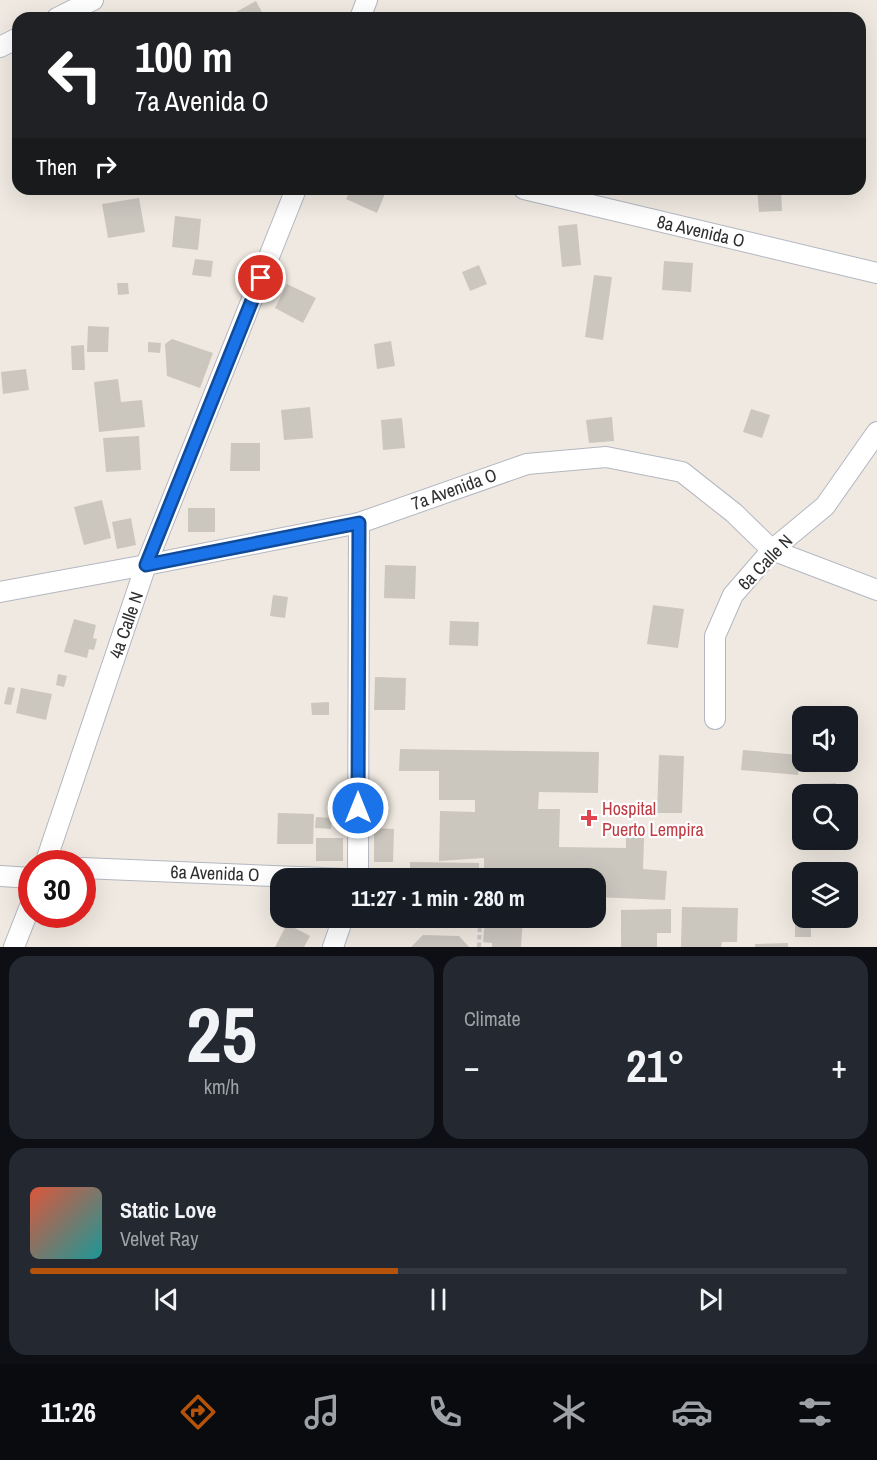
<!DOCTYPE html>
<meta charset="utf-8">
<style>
:root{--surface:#171b24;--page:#242831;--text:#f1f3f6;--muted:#9ea1a6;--line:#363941;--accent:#b45309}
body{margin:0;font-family:"Archivo Narrow",sans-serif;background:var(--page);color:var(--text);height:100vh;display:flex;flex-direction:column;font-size:22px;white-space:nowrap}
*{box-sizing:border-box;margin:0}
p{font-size:20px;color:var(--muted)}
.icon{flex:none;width:33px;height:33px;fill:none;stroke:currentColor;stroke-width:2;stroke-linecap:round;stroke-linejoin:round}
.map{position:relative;height:947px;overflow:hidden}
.sheet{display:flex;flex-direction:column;gap:9px;padding:9px;background:#0d0f14;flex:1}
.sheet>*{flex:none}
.top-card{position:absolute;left:12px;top:12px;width:854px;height:183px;border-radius:18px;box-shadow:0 6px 24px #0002;background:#202124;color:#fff;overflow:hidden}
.buttons{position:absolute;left:792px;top:706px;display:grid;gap:12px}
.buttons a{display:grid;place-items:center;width:66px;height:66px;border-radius:12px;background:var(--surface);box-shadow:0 6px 24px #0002;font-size:30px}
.speed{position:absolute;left:18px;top:850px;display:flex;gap:12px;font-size:30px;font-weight:700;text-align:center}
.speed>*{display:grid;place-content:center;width:78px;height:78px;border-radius:50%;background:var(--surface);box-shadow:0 6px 24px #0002;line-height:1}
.speed .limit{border:9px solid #d22;background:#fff;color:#111}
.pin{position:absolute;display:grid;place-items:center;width:51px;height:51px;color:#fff;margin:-26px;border:3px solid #fff;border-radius:50%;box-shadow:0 2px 6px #0007}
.me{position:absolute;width:66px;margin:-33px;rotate:0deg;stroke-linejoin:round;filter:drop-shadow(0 0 4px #0008)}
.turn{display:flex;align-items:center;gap:21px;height:126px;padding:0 24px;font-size:27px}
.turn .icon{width:78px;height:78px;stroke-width:2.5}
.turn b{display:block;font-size:42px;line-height:51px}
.then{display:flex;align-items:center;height:57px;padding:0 24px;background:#0003;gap:12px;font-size:22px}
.big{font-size:45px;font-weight:700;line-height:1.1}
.sheet .widget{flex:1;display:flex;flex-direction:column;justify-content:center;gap:9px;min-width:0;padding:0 21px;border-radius:18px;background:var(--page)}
.sheet .dial{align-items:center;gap:0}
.dial b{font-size:78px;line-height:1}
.song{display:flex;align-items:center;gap:18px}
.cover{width:72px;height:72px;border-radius:9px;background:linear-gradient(135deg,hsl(10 70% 55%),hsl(180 70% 35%))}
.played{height:6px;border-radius:3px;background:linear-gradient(90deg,var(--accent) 45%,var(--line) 45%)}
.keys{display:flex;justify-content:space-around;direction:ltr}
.heat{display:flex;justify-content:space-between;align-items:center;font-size:33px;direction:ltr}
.sheet .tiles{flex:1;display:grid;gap:9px;grid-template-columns:1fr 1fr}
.widget:last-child{grid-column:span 2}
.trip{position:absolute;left:270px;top:868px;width:336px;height:60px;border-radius:18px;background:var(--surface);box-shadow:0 6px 24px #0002;font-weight:700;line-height:60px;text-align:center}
.tabs{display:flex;height:96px;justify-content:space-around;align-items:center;background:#090b0e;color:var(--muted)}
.tabs .icon{width:42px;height:42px}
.tabs .on{color:var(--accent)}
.tabs b{font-size:27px;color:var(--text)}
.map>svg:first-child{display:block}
.building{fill:#cbc7bf}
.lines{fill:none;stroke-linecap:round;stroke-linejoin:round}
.street-casing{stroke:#b4b7c1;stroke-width:22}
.path{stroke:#c9c9c9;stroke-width:4;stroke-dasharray:4.5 3;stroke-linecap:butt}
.street{stroke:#fff;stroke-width:20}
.route-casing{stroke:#114b97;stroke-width:15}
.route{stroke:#1a73e8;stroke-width:10}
.health-dot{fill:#e0444e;stroke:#fff;stroke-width:2}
.labels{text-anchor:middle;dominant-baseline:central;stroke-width:4.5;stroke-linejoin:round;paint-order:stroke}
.street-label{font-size:18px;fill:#2e2e2e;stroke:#fff}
.health-label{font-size:18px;fill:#be3a42;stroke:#fff;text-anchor:start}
</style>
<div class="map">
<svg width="877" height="947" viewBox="0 0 877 947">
<rect width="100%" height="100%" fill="#efe9e1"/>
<g class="building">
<path d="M256,1L265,18H225Z"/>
<path d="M351,189H387L377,213L346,199Z"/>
<path d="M658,189H684L683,195L658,192Z"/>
<path d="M757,189H781L782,211L759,212Z"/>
<path d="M139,198L145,232L108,238L102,204Z"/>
<path d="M175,216L201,219L198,250L172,247Z"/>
<path d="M577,224L581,265L562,267L558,226Z"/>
<path d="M195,259L213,261L211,277L192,275Z"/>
<path d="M664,261L693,263L691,292L662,290Z"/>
<path d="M479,265L487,284L470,291L462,272Z"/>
<path d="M594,275L612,277L603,340L585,337Z"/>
<path d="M117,283H128L129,294L118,295Z"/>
<path d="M287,284L316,298L303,323L275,308Z"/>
<path d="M88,326L109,327L108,352H87Z"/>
<path d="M172,339L213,353L200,388L167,376L165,344Z"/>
<path d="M391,341L395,366L377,369L374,344Z"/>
<path d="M148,342L161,343L160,353L148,352Z"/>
<path d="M84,345L85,370H72L71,346Z"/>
<path d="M26,369L29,390L3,394L1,372Z"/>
<path d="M118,379L121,402L142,400L145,427L99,432L94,382Z"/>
<path d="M310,407L313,438L284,440L281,410Z"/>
<path d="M751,409L770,415L762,438L743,432Z"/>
<path d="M612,417L614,441L589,443L586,420Z"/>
<path d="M402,418L405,448L383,450L381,420Z"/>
<path d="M139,436L141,470L106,472L103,438Z"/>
<path d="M231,443H260V471H230Z"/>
<path d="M102,500L111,538L84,545L74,507Z"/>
<rect x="188" y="508" width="27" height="24"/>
<path d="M131,518L136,545L117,549L112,522Z"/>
<path d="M385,565L416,566L415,599L384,598Z"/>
<path d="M273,595L288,597L285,618L270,616Z"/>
<path d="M653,605L684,609L678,648L647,644Z"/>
<path d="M74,619L96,625L93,638L97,639L94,650L89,649L87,658L64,652Z"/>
<path d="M450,621L479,622L478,646L449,645Z"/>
<path d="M58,674L67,676L64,687L56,685Z"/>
<path d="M375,677L406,678L405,710H374Z"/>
<path d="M8,687L15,688L11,705L4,704Z"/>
<path d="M21,688L52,694L46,720L16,713Z"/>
<path d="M329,702V715H312L311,703Z"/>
<path d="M400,749L599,752L598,793L539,792L538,809H560L559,847L626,848V836L644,838L643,869L667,871L665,900L596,897V879H484V858L439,861L440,811L475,812V800H439V771H399Z"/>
<path d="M743,750L800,755L798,775L741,770Z"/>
<path d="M659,755L684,756L682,813H657Z"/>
<path d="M825,762H841L839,772L824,770Z"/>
<path d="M836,783L837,795H808V784Z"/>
<path d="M278,813L314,814L313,844H277Z"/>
<path d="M316,817L332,818L331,829L315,828Z"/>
<path d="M374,828L394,829L393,862H374Z"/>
<rect x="316" y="838" width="27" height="23"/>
<path d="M802,840H837L836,850L802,846Z"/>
<path d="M410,862L479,863V879H410Z"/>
<path d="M795,906H802V918H811V937H795Z"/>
<path d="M682,907L738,908L737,942H722L721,947H681Z"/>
<path d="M671,909V933H657V947H621V910Z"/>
<path d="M485,918L523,919L521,947H492V943L483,942Z"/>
<path d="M287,924L310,936L304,947H275Z"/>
<path d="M423,935L459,936L469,947H411Z"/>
<path d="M788,943V947H755V944Z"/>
</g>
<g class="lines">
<g class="street-casing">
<g id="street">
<path d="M57,18L93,0"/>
<path d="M360,18L367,0"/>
<path d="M0,47L18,38"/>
<path d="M524,189L877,273"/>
<path d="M0,592L146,565L359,523L527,464L606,457L682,472L734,513L772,550L877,590"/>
<path d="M715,719V636L733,595L772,550L825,506L877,432"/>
<path d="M45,864L146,565L296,189"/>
<path d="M82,868L347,879"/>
<path d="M0,876L32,878"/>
<path d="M358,879L359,523"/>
<path d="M14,947L32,901"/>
<path d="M333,947L343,918"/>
</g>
</g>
<path class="path" d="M479,947L480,918"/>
<use href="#street" class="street"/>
</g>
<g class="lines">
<g class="route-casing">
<path id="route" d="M261,278L146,565L359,523L358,808"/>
</g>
<use href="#route" class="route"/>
</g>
<path class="health-dot" d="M586 809h6v6h6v6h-6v6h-6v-6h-6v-6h6z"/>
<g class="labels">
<g class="street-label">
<text transform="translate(701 231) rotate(13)">8a Avenida O</text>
<text transform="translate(454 489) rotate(-20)">7a Avenida O</text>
<text transform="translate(765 562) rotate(-46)">6a Calle N</text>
<text transform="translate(126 625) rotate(-71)">4a Calle N</text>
<text transform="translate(215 873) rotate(2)">6a Avenida O</text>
</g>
<g class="health-label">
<text x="602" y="808">Hospital<tspan x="602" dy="21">Puerto Lempira</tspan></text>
</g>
</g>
</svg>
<div class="buttons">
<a><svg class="icon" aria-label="sound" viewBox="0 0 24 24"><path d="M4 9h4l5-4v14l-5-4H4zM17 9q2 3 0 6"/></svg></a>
<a><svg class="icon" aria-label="search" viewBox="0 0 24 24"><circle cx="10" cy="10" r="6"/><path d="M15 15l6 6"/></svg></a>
<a><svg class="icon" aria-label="layers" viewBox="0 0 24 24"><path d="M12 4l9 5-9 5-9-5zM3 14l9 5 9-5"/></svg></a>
</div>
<div class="speed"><div class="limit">30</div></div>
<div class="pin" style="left:261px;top:278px;background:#d93025"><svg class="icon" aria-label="arrive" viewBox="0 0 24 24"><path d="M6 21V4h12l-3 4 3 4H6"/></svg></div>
<svg class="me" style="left:358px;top:808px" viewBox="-20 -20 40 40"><circle r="17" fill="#1a73e8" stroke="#fff" stroke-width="3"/><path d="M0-11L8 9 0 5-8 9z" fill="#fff"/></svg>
<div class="trip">11:27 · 1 min · 280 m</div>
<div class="top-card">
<div class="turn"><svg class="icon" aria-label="left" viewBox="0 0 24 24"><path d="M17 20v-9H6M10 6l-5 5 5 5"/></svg><div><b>100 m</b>7a Avenida O</div></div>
<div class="then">Then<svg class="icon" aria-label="right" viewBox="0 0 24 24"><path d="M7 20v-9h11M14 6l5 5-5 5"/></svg></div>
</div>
</div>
<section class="sheet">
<div class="tiles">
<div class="widget dial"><b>25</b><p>km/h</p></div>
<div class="widget"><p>Climate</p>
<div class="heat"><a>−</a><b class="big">21°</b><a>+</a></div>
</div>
<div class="widget">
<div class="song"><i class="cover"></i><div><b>Static Love</b><p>Velvet Ray</p></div></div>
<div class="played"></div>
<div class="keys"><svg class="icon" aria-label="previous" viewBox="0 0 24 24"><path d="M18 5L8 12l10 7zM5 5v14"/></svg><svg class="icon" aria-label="pause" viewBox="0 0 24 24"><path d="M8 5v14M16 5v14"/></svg><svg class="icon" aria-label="next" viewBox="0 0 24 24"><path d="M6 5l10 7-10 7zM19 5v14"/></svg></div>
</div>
</div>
</section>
<nav class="tabs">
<b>11:26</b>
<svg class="icon on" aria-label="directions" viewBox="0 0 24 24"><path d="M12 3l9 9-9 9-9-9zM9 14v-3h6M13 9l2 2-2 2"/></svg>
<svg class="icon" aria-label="music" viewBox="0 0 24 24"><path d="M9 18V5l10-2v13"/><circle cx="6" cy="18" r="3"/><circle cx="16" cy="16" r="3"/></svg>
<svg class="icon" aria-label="phone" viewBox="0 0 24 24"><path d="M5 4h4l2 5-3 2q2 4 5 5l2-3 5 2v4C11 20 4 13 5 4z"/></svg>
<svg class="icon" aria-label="climate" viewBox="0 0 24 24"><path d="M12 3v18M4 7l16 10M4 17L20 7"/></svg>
<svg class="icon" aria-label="car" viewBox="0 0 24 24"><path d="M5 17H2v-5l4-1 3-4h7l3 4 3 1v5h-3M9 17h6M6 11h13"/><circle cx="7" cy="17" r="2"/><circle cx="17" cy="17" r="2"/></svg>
<svg class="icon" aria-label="filters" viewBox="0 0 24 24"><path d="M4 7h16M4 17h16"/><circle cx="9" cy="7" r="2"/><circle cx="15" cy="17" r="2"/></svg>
</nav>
